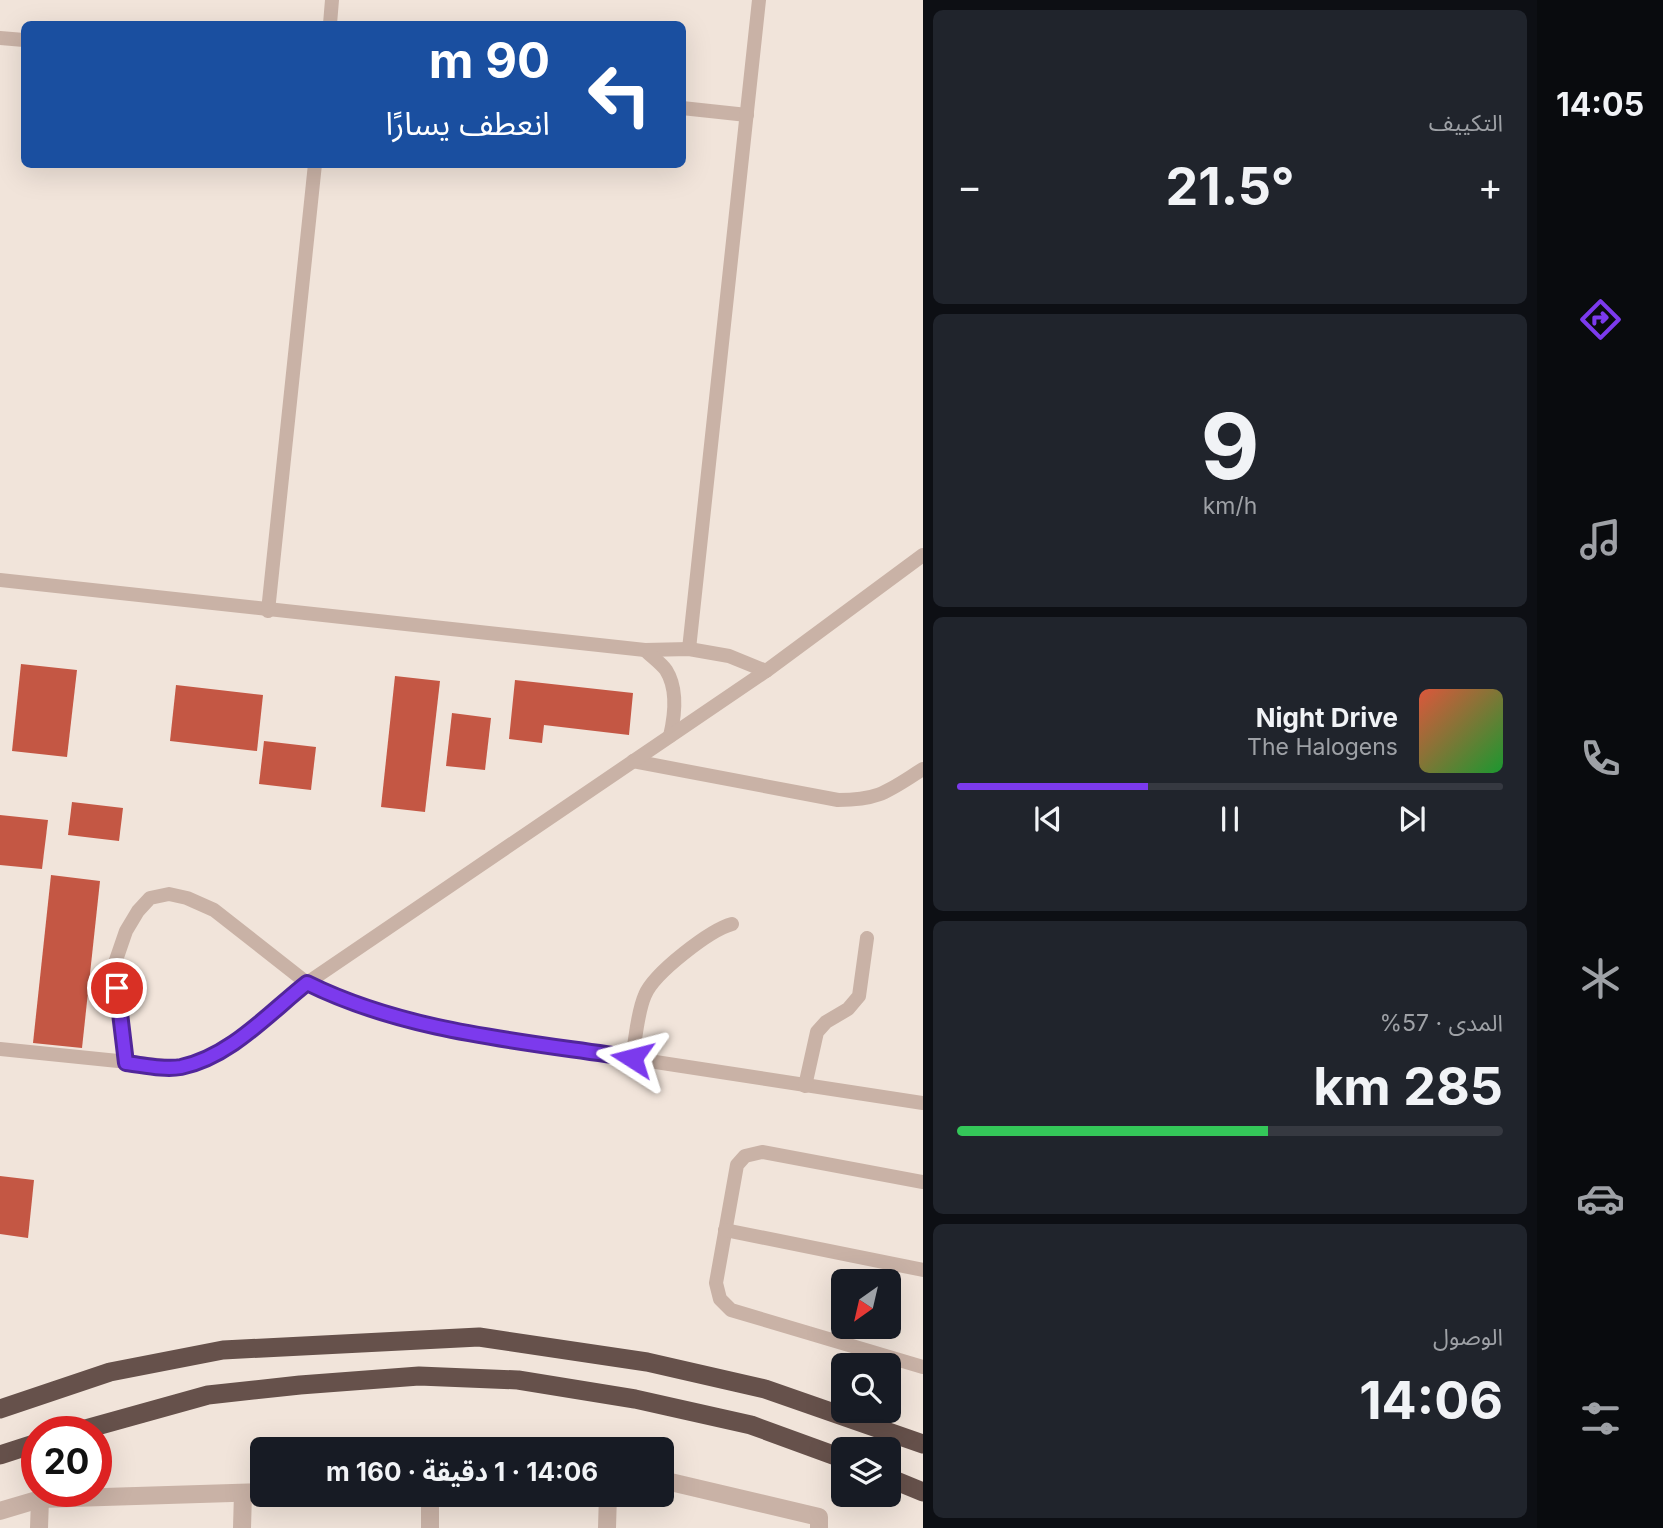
<!DOCTYPE html>
<html lang="ar">
<meta charset="utf-8">
<style>
:root{--surface:#171b24;--page:#20242c;--text:#f1f3f6;--muted:#9ea1a6;--line:#363941;--accent:#7c3aed}
body{margin:0;font-family:Inter,"Noto Sans Arabic",sans-serif;background:var(--page);color:var(--text);direction:rtl;height:100vh;display:flex;flex-direction:column;font-size:26px;white-space:nowrap}
*{box-sizing:border-box;margin:0}
p{font-size:23px;color:var(--muted)}
.icon{flex:none;width:38px;height:38px;fill:none;stroke:currentColor;stroke-width:2;stroke-linecap:round;stroke-linejoin:round}
.map{position:relative;flex:1;overflow:hidden;direction:ltr}
.sheet{display:flex;flex-direction:column;gap:10px;padding:10px;background:#0d0f14;width:614px}
.sheet>*{flex:none}
.guide{position:absolute;left:21px;top:21px;width:665px;height:147px;border-radius:10px;box-shadow:0 7px 28px #0002;direction:rtl;background:#1a4fa0;color:#fff;overflow:hidden}
.needle{width:46px;rotate:214deg}
.fabs{position:absolute;left:831px;top:1269px;display:grid;gap:14px}
.fabs a{display:grid;place-items:center;width:70px;height:70px;border-radius:10px;background:var(--surface);box-shadow:0 7px 28px #0002;font-size:35px}
.speed{position:absolute;left:21px;top:1416px;display:flex;gap:14px;font-size:35px;font-weight:700;text-align:center}
.speed>*{display:grid;place-content:center;width:91px;height:91px;border-radius:50%;background:var(--surface);box-shadow:0 7px 28px #0002;line-height:1}
.speed .limit{border:10px solid #d22;background:#fff;color:#111}
.pin{position:absolute;display:grid;place-items:center;width:60px;height:60px;color:#fff;margin:-30px;border:4px solid #fff;border-radius:50%;box-shadow:0 2px 7px #0007}
.me{position:absolute;width:77px;margin:-38px;rotate:279deg;stroke-linejoin:round;filter:drop-shadow(0 0 5px #0008)}
.turn{display:flex;align-items:center;gap:24px;height:147px;padding:0 21px;font-size:32px}
.turn .icon{width:91px;height:91px;stroke-width:2.5}
.turn b{display:block;font-size:49px;line-height:60px}
.big{font-size:52px;font-weight:700;line-height:1.1}
.sheet .tile{flex:1;display:flex;flex-direction:column;justify-content:center;gap:10px;min-width:0;padding:0 24px;border-radius:10px;background:var(--page)}
.sheet .dial{align-items:center;gap:0}
.dial b{font-size:91px;line-height:1}
.song{display:flex;align-items:center;gap:21px}
.cover{width:84px;height:84px;border-radius:10px;background:linear-gradient(135deg,hsl(10 70% 55%),hsl(130 70% 35%))}
.played{height:7px;border-radius:4px;background:linear-gradient(90deg,var(--accent) 35%,var(--line) 35%)}
.keys{display:flex;justify-content:space-around;direction:ltr}
.heat{display:flex;justify-content:space-between;align-items:center;font-size:38px;direction:ltr}
.charge{height:10px;border-radius:5px;background:linear-gradient(90deg,#34c759 57%,var(--line) 0)}
.trip{position:absolute;left:250px;top:1437px;width:424px;height:70px;border-radius:10px;background:var(--surface);box-shadow:0 7px 28px #0002;font-weight:700;line-height:70px;text-align:center;direction:rtl}
main{display:flex;flex:1;min-height:0}
.tabs{display:flex;flex-direction:column;width:126px;justify-content:space-around;align-items:center;background:#090b0e;color:var(--muted)}
.tabs .icon{width:49px;height:49px}
.tabs .selected{color:var(--accent)}
.tabs b{font-size:32px;color:var(--text)}
.map>svg:first-child{display:block}
.building{fill:#c45744}
.lines{fill:none;stroke-linecap:round;stroke-linejoin:round}
.service{stroke:#c9b2a6;stroke-width:14}
.minor{stroke:#c9b2a6;stroke-width:18}
.trunk{stroke:#66514b;stroke-width:19}
.route-casing{stroke:#51269a;stroke-width:18}
.route{stroke:#7c3aed;stroke-width:12}
</style>
<main>
<nav class="tabs">
<b>14:05</b>
<svg class="icon selected" aria-label="directions" viewBox="0 0 24 24"><path d="M12 3l9 9-9 9-9-9zM9 14v-3h6M13 9l2 2-2 2"/></svg>
<svg class="icon" aria-label="music" viewBox="0 0 24 24"><path d="M9 18V5l10-2v13"/><circle cx="6" cy="18" r="3"/><circle cx="16" cy="16" r="3"/></svg>
<svg class="icon" aria-label="phone" viewBox="0 0 24 24"><path d="M5 4h4l2 5-3 2q2 4 5 5l2-3 5 2v4C11 20 4 13 5 4z"/></svg>
<svg class="icon" aria-label="climate" viewBox="0 0 24 24"><path d="M12 3v18M4 7l16 10M4 17L20 7"/></svg>
<svg class="icon" aria-label="car" viewBox="0 0 24 24"><path d="M5 17H2v-5l4-1 3-4h7l3 4 3 1v5h-3M9 17h6M6 11h13"/><circle cx="7" cy="17" r="2"/><circle cx="17" cy="17" r="2"/></svg>
<svg class="icon" aria-label="filters" viewBox="0 0 24 24"><path d="M4 7h16M4 17h16"/><circle cx="9" cy="7" r="2"/><circle cx="15" cy="17" r="2"/></svg>
</nav>
<section class="sheet">
<div class="tile"><p>التكييف</p>
<div class="heat"><a>−</a><b class="big">21.5°</b><a>+</a></div>
</div>
<div class="tile dial"><b>9</b><p>km/h</p></div>
<div class="tile">
<div class="song"><i class="cover"></i><div><b>Night Drive</b><p>The Halogens</p></div></div>
<div class="played"></div>
<div class="keys"><svg class="icon" aria-label="previous" viewBox="0 0 24 24"><path d="M18 5L8 12l10 7zM5 5v14"/></svg><svg class="icon" aria-label="pause" viewBox="0 0 24 24"><path d="M8 5v14M16 5v14"/></svg><svg class="icon" aria-label="next" viewBox="0 0 24 24"><path d="M6 5l10 7-10 7zM19 5v14"/></svg></div>
</div>
<div class="tile"><p>المدى · 57%</p><b class="big">285 km</b><div class="charge"></div></div>
<div class="tile"><p>الوصول</p><b class="big">14:06</b></div>
</section>
<div class="map">
<svg width="923" height="1528" viewBox="0 0 923 1528">
<rect width="100%" height="100%" fill="#f1e4da"/>
<g class="building">
<path d="M21,664L77,670L67,757L12,751Z"/>
<path d="M395,676L440,681L425,812L381,807Z"/>
<path d="M515,680L633,693L629,735L544,725L542,743L509,739Z"/>
<path d="M176,685L263,695L257,751L170,741Z"/>
<path d="M452,713L491,718L485,770L446,766Z"/>
<path d="M264,741L316,747L311,790L259,784Z"/>
<path d="M72,802L123,808L119,841L68,835Z"/>
<path d="M0,815L48,820L42,869L0,865Z"/>
<path d="M51,875L100,881L82,1048L33,1043Z"/>
<path d="M0,1176L34,1180L28,1238L0,1234Z"/>
</g>
<g class="lines">
<g class="service">
<path d="M330,24L332,0"/>
<path d="M0,38L24,40"/>
<path d="M682,108L747,115"/>
<path d="M0,580L645,650L689,649L729,656L766,671"/>
<path d="M268,611L315,164"/>
<path d="M689,649L759,0"/>
<path d="M645,650C651,656 661,663 666,670C678,689 675,715 670,736"/>
<path d="M633,761L838,800C880,800 888,791 923,769"/>
<path d="M0,1049L177,1067L205,1060L227,1048L307,983L766,671L923,555"/>
<path d="M632,1058C636,1038 637,1013 645,995C654,973 710,930 732,924"/>
<path d="M126,1063L115,963L126,931L138,911L150,898L169,894L187,898L214,910L307,983L339,998L371,1009L460,1032L923,1103"/>
<path d="M805,1086L817,1032L826,1022L848,1009L859,996L867,938"/>
<path d="M923,1182L762,1152L745,1156L737,1165L716,1283L720,1299L731,1310L923,1367"/>
<path d="M725,1230L923,1270"/>
</g>
<g class="minor">
<path d="M662,1480L819,1517V1528"/>
<path d="M430,1494V1528"/>
<path d="M0,1511L40,1499L262,1492"/>
<path d="M39,1528L40,1499"/>
<path d="M242,1528L243,1493"/>
<path d="M607,1528L608,1494"/>
</g>
<g class="trunk">
<path d="M0,1409L110,1372L223,1350L479,1337L647,1362L765,1389L923,1444"/>
<path d="M75,1432L208,1395L300,1385L419,1376L518,1380L635,1399L751,1425L844,1459"/>
<path d="M0,1455L37,1443"/>
<path d="M889,1478L923,1492"/>
</g>
</g>
<g class="lines">
<g class="route-casing">
<path id="route" d="M117,988L126,1063C143,1065 164,1070 181,1067C230,1057 269,1013 307,983C408,1033 523,1041 632,1058"/>
</g>
<use href="#route" class="route"/>
</g>
</svg>
<div class="fabs">
<a><svg class="needle" viewBox="-14 -14 28 28"><path d="M0-13l5 13h-10z" fill="#e53935"/><path d="M0 13l5-13h-10z" fill="#9ea1a6"/></svg></a>
<a><svg class="icon" aria-label="search" viewBox="0 0 24 24"><circle cx="10" cy="10" r="6"/><path d="M15 15l6 6"/></svg></a>
<a><svg class="icon" aria-label="layers" viewBox="0 0 24 24"><path d="M12 4l9 5-9 5-9-5zM3 14l9 5 9-5"/></svg></a>
</div>
<div class="speed"><div class="limit">20</div></div>
<div class="pin" style="left:117px;top:988px;background:#d93025"><svg class="icon" aria-label="arrive" viewBox="0 0 24 24"><path d="M6 21V4h12l-3 4 3 4H6"/></svg></div>
<svg class="me" style="left:632px;top:1058px" viewBox="-20 -20 40 40"><path d="M0-17L14 15 0 8-14 15z" fill="#7c3aed" stroke="#fff" stroke-width="4"/></svg>
<div class="trip">14:06 · 1 دقيقة · 160 m</div>
<div class="guide">
<div class="turn"><svg class="icon" aria-label="left" viewBox="0 0 24 24"><path d="M17 20v-9H6M10 6l-5 5 5 5"/></svg><div><b>90 m</b>انعطف يسارًا</div></div>
</div>
</div>
</main>
